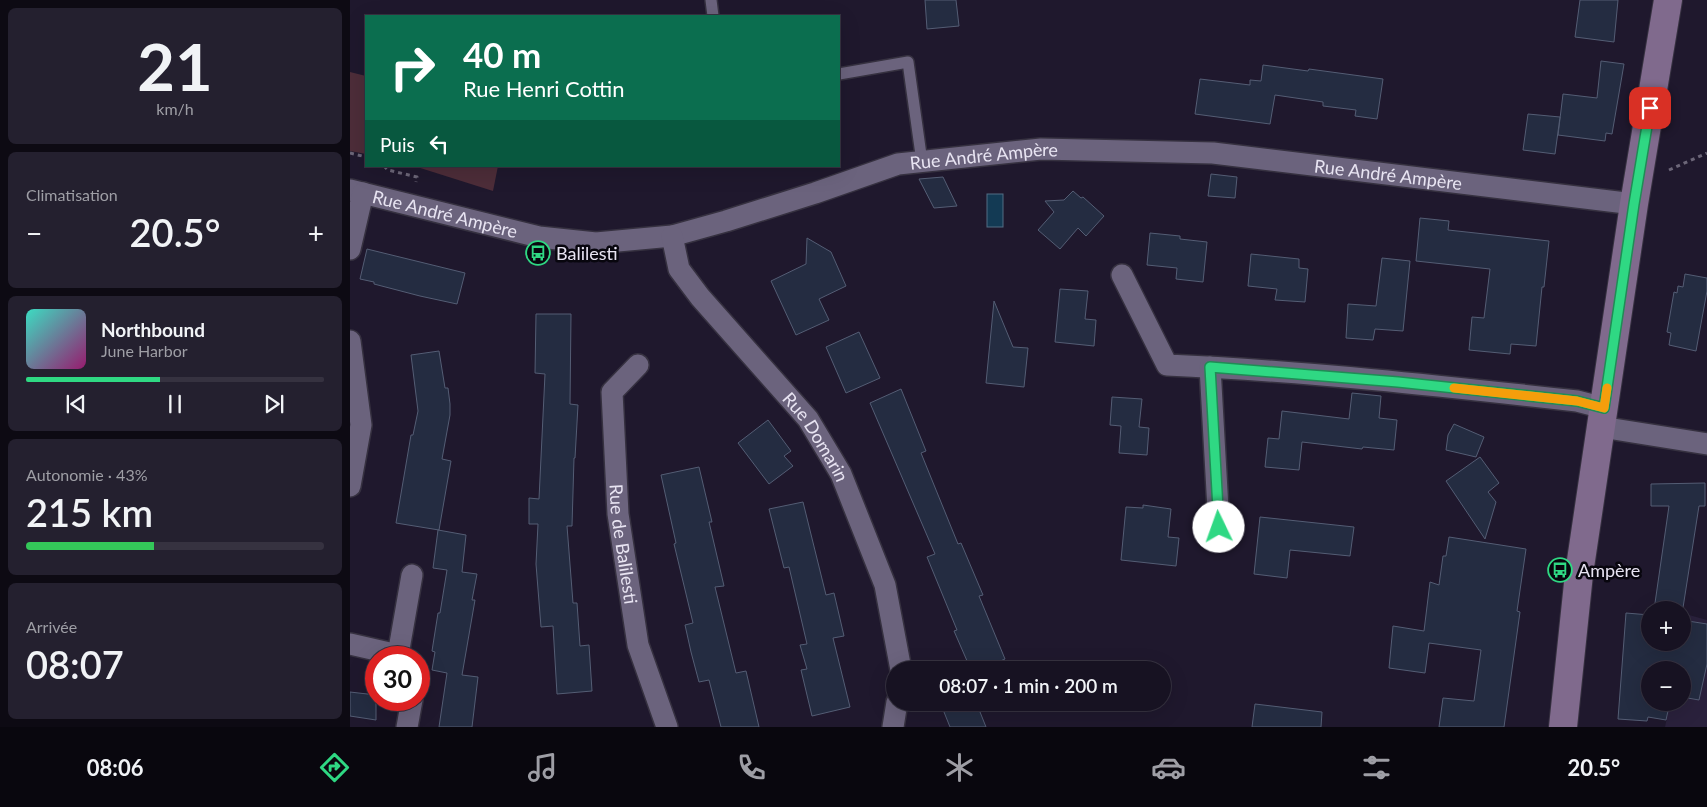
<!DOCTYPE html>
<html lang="fr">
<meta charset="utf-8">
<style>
:root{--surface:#171222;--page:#24202f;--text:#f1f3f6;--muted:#9e9ea5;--line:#363240;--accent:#2fd883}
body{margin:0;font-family:Lato,sans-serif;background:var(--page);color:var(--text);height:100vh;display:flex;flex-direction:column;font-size:19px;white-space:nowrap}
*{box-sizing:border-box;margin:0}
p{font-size:16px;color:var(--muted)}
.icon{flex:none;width:28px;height:28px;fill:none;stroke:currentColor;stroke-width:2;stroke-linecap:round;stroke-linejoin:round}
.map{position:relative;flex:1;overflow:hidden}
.details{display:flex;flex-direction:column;gap:8px;padding:8px;background:#0d0a13;width:350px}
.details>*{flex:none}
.hud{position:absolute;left:15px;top:15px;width:475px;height:152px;border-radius:0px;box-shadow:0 5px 20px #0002,0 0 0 1px var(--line);background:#0b6e4f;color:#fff;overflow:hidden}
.tools{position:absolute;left:1291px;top:601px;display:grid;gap:10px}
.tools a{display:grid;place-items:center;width:50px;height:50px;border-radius:50%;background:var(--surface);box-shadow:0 5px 20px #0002,0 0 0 1px var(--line);font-size:25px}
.speed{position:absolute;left:15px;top:646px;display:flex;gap:10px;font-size:25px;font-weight:700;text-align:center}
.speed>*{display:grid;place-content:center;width:65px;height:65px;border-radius:50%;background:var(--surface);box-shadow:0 5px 20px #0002,0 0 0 1px var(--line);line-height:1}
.speed .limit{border:8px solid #d22;background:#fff;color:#111}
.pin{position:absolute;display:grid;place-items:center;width:42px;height:42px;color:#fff;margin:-21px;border-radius:10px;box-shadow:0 2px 8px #0006}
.me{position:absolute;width:55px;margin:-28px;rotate:357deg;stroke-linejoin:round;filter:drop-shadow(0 0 4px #0008)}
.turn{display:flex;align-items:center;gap:18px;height:105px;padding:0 15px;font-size:22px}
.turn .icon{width:65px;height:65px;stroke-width:2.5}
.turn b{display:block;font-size:35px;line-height:42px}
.then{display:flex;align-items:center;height:48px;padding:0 15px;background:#0003;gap:10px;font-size:19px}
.big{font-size:38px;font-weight:600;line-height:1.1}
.details .tile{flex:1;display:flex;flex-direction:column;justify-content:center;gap:8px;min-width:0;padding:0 18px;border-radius:8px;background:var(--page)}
.details .dial{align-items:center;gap:0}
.dial b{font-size:65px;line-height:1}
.song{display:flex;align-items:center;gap:15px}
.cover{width:60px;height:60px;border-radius:8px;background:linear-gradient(135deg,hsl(170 70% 55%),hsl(320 70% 35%))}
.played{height:5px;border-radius:2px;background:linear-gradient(90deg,var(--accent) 45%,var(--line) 45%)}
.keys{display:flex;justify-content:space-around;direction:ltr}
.heat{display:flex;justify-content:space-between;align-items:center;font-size:28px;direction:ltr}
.charge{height:8px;border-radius:4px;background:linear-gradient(90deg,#34c759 43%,var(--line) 0)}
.trip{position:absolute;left:536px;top:661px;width:285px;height:50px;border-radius:25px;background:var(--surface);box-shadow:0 5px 20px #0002,0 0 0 1px var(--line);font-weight:600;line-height:50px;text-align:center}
.tab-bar{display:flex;height:80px;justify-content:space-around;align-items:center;background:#09070e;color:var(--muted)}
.tab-bar .icon{width:35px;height:35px}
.tab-bar .active{color:var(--accent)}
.tab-bar b{font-size:22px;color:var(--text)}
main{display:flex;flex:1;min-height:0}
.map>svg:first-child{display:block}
.built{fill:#2a213c}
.green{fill:#4d2d39}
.water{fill:#133a54;stroke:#536d83}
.building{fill:#242c41;stroke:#545d74}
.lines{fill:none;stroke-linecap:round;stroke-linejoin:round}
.lane-casing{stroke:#363140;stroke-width:14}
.street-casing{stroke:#363140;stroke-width:24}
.secondary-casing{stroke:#363140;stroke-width:30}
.path{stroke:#6c6678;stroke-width:3;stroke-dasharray:4 4;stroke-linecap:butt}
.lane{stroke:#6b637d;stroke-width:11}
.street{stroke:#6b637d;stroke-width:21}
.secondary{stroke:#806a8d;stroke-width:28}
.route-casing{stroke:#1f8c55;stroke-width:12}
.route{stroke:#2fd883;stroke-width:9}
.slow{stroke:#f59e0b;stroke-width:9}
.labels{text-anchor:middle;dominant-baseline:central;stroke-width:5;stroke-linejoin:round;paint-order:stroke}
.street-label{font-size:18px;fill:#e8e4f2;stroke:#08060e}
.poi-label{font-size:18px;fill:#e8e4f2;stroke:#08060e;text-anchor:start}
</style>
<main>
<section class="details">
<div class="tile dial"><b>21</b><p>km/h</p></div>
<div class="tile"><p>Climatisation</p>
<div class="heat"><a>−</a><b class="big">20.5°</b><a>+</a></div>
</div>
<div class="tile">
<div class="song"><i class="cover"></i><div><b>Northbound</b><p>June Harbor</p></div></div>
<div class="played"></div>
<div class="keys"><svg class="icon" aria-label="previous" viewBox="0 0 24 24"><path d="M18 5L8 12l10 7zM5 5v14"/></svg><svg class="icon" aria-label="pause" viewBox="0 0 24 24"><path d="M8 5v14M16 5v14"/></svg><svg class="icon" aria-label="next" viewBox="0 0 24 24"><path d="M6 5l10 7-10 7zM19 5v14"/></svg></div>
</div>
<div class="tile"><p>Autonomie · 43%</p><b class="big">215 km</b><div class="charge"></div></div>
<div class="tile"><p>Arrivée</p><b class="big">08:07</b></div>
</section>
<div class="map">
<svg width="1357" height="727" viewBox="0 0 1357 727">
<rect width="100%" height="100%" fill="#1f182d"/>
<path class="built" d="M1339,615L1357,620V727H1315L1320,703L1332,702V670H1327Z"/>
<g class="green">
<path d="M0,72L16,76V154L0,151Z"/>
<path d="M64,166H148L143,191Z"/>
</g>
<rect class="water" x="637" y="194" width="16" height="33"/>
<g class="building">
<path d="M575,0H606L609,26L577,29Z"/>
<path d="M1230,0H1268L1264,42L1225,37Z"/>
<path d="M1251,61L1274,64L1262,134L1256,133L1255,141L1208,135L1213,94L1247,98Z"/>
<path d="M913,65L958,71L959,69L1033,79L1027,119L1005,116L1006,110L973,106V102L925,95L920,124L845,114L850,79L900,85V80L911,81Z"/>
<path d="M1178,114L1210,117L1205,154L1173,150Z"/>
<path d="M861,174L887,177L885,198L858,196Z"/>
<path d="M593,177L607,206L584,208L569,179Z"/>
<path d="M723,191L731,198L733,197L754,216L736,236L728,228L710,249L688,230L704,212L695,201L714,200Z"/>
<path d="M1070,218L1099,221L1098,230L1199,241L1194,287H1192L1186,346L1161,344L1160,354L1119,350L1122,317L1134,318L1140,269L1066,261Z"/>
<path d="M800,233L830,236V239L857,242L853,282L826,279L827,268L797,265Z"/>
<path d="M457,238L481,252L496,286L469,299L479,320L446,335L421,281L456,264Z"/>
<path d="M17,249L115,273L107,304L70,296L24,284V282L10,279Z"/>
<path d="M901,254L949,259V268L958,269L955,302L925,300L927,289L898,286Z"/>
<path d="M1032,258L1060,261L1053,331L1025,329L1023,340L996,338L998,304L1026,306Z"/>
<path d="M1335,274L1357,278V291L1346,351L1319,345L1321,333L1317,332L1324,292L1327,293L1328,286L1333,287Z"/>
<path d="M710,289L738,291L735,319L746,320L744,346L705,342Z"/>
<path d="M644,301L663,347L678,348L674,387L636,383Z"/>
<path d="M186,314H221L220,404L228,405L225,458H224L222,526H217L223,603H227L230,646L239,645L242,691L207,694L203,626L191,627L186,564L188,524H179V498L189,499L195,374L185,373Z"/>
<path d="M509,332L530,378L496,393L476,347Z"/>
<path d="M89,351L95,388H98L100,404V415L92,459L101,461L89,530L46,523L61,435H63L68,411L61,355Z"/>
<path d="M551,389L576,451L571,453L608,544L611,543L633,595L629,596L655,659L629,670H621L604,631L607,630L577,557L585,554L520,403Z"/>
<path d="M1002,393L1031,396L1029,418L1047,420L1044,450L1013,447L1012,449L952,442L949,470L915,467L918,438L929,439L932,411L999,419Z"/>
<path d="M762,397L792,399L789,427L799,428L797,455L769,453L771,426L760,425Z"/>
<path d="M418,420L441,451L434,456L443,466L419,484L388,443Z"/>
<path d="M1104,424L1134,437L1126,457L1096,450L1098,435Z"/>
<path d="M1130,457L1149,483L1138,492L1146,502L1135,539L1096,481Z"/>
<path d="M349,467L362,522H359L374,586L365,587L386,673L396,671L409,727H371L359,680L349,682L341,652L335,625L343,623L324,544L326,543L311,475Z"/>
<path d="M1355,483V506H1349L1332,614V610H1304L1319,506H1301V484Z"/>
<path d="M453,502L476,595L484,593L494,636L483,638L500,707L462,716L451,670L457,669L450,645L457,644L439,567L434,568L419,509Z"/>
<path d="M793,505L821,509L818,537L829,538L826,566L771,560L776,507L793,508Z"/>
<path d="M910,517L1004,527L1000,556L940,550L937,578L904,574Z"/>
<path d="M88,530L116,535L112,572L127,574L122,600H125L112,675L128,677L122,727H89L97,673L82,670L85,652L82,651L88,613H90L97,570L83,568Z"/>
<path d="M1099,537L1176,549L1167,611L1170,612L1154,727H1089L1093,698L1124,701L1131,650L1079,643L1075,673L1039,668L1043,626L1074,631L1080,582L1089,585L1093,556H1096Z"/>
<path d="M1276,613L1300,615V642H1332V618L1338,619V621L1357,624V664L1349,700L1332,697V670H1300V702H1320L1316,720L1298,717L1297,721L1268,719Z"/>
<path d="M0,692L26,695V720L0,716Z"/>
<path d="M590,702H626L636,727H600Z"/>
<path d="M905,704L972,712L971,727H902Z"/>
</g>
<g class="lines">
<g class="lane-casing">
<g id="lane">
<path d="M361,0L363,16"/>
<path d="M489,74L558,62L572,162"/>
</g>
</g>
<g class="street-casing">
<g id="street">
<path id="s1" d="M0,190L189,237L246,243L322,236L376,221L465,193L548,164L691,149L863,153L1284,204"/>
<path id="s2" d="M322,236L329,269L350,297L458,419L491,474L535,585L551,670"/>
<path d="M0,249L13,193"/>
<path d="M772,275L817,365C955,371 1091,386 1227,401L1254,408"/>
<path d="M0,341L11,425L0,486"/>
<path id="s3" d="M288,365L262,392L268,514L288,645L317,727"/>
<path d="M860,367L869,527"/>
<path d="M1251,427L1357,444"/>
<path d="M0,644L48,655"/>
<path d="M49,658L48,655L62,575"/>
<path d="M57,727L62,700"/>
<path d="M543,727L547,702"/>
</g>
</g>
<g class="secondary-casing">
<path id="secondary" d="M1213,727L1229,574L1284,204L1318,0"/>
</g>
<g class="path">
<path d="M0,153L16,157"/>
<path d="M34,166L38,170L67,177L66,182"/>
<path d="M1319,170L1357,153"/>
</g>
<use href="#lane" class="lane"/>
<use href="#street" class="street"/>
<use href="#secondary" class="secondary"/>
</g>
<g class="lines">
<g class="route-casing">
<path id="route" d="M869,527L860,367L1048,382L1227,401L1254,408L1284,204L1300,108"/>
</g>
<use href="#route" class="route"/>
<path class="slow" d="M1104,388L1227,401L1254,408L1257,388"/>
</g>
<defs>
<g id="bus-ring" transform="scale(1.25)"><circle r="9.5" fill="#08060e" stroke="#2fd883" stroke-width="1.5"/><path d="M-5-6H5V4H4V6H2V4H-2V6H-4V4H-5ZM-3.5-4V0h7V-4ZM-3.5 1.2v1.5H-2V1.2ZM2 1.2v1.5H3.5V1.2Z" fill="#2fd883"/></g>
</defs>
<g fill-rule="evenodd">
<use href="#bus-ring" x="188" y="253"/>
<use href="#bus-ring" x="1210" y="570"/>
</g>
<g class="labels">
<g class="street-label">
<text stroke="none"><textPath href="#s1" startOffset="652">Rue André Ampère</textPath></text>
<text stroke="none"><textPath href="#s1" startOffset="1058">Rue André Ampère</textPath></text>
<text stroke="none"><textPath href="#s1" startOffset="98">Rue André Ampère</textPath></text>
<text stroke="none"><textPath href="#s2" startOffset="251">Rue Domarin</textPath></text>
<text stroke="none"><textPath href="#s3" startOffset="190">Rue de Balilesti</textPath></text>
</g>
<g class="poi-label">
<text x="206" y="253">Balilesti</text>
<text x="1228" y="570">Ampère</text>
</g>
</g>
</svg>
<div class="tools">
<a>+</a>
<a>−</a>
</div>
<div class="speed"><div class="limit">30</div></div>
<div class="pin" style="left:1300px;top:108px;background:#d93025"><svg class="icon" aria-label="arrive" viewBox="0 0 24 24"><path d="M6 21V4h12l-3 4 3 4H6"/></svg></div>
<svg class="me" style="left:869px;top:527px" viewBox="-20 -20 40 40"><circle r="19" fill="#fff"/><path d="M0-13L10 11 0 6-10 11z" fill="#2fd883"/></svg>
<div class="trip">08:07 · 1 min · 200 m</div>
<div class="hud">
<div class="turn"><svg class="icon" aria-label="right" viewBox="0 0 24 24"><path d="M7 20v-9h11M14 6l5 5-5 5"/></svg><div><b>40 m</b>Rue Henri Cottin</div></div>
<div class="then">Puis<svg class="icon" aria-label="left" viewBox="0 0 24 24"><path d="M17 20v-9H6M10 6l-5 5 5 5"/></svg></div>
</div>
</div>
</main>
<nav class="tab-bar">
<b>08:06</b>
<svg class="icon active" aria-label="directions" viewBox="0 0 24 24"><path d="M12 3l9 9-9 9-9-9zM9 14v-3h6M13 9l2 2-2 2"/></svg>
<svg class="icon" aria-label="music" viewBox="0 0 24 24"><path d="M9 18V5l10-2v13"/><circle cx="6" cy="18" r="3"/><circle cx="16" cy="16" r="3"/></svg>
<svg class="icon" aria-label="phone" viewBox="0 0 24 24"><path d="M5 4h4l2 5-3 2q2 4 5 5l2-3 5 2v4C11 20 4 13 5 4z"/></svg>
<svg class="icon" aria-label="climate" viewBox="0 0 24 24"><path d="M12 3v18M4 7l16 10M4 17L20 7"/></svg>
<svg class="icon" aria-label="car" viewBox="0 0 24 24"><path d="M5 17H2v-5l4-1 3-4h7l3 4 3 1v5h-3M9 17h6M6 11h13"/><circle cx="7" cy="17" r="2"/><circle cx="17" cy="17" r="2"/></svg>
<svg class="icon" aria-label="filters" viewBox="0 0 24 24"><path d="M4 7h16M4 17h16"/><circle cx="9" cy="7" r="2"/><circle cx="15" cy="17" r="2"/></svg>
<b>20.5°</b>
</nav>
